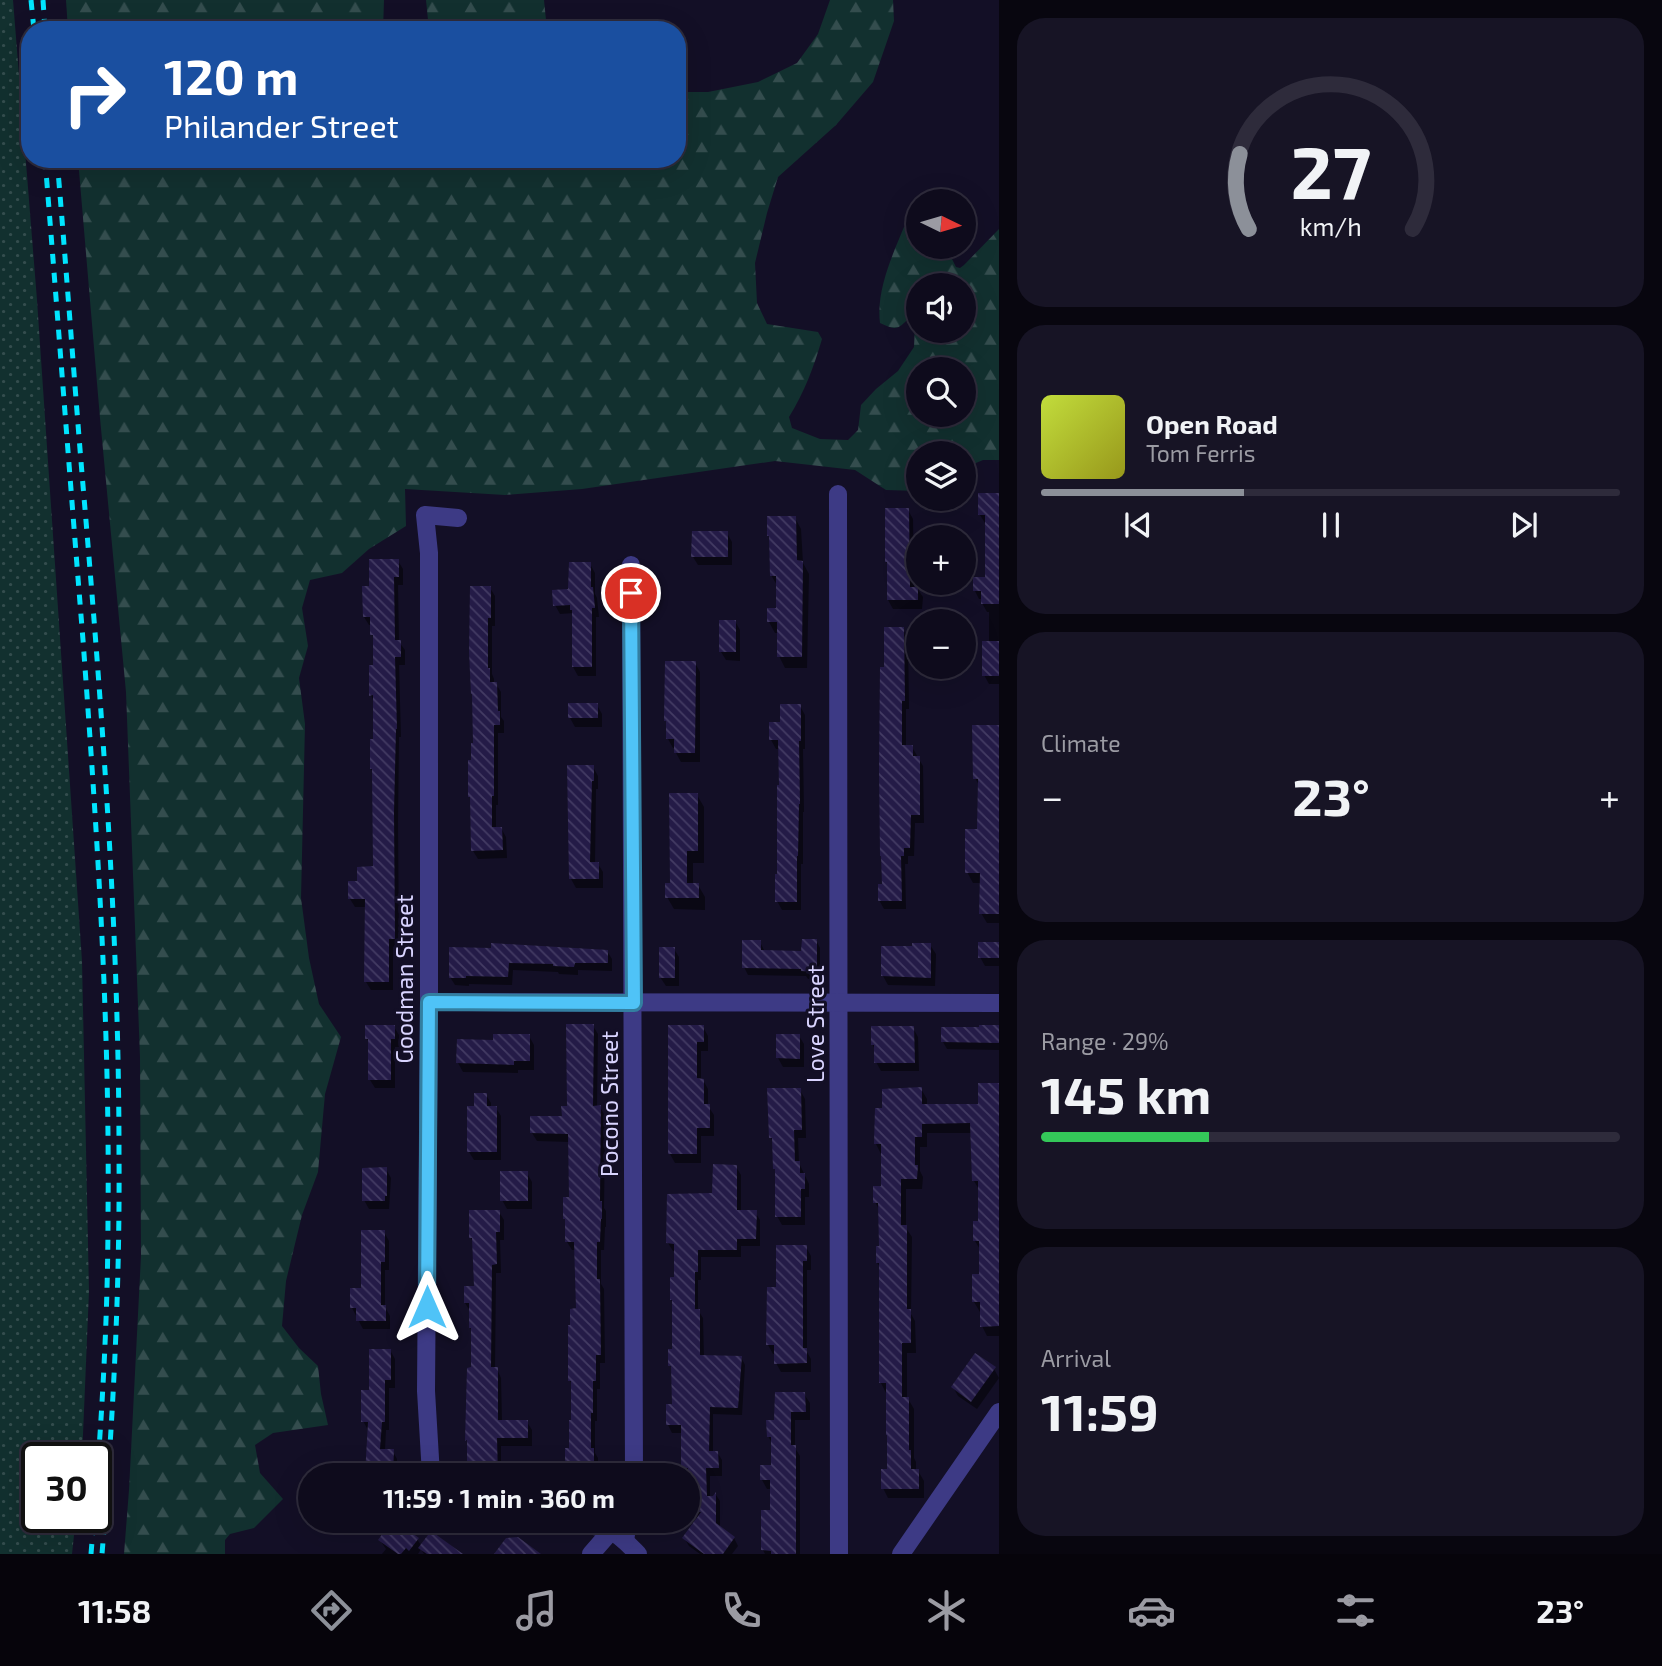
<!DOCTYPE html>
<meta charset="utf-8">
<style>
:root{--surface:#0e0b1c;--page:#171425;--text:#f1f3f6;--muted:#9b9ba3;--line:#2e2b3b;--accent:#8c9099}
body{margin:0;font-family:"Exo 2",sans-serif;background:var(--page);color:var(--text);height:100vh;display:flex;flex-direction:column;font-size:26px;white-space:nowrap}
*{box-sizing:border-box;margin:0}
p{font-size:23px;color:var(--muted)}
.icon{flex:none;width:38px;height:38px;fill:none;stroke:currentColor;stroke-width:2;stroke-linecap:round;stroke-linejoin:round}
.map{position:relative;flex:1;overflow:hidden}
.panel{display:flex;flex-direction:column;gap:18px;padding:18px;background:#08060f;width:663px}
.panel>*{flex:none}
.banner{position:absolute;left:21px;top:21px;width:665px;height:147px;border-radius:28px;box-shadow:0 7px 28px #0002,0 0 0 2px var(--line);background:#1a4fa0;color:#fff;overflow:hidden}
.needle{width:46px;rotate:95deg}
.controls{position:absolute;left:906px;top:189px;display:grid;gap:14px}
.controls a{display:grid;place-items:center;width:70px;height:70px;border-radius:50%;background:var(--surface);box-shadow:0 7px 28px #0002,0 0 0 2px var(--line);font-size:35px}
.speed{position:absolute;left:21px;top:1442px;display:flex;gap:14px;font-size:35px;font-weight:700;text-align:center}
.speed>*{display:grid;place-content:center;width:91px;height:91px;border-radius:50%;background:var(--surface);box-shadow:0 7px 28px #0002,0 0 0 2px var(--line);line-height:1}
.speed .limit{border:4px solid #111;border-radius:10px;background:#fff;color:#111}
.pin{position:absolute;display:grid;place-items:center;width:60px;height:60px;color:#fff;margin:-30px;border:4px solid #fff;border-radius:50%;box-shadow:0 2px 7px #0007}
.me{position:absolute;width:77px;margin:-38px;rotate:0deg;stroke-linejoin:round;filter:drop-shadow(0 0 5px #0008)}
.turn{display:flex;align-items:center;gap:24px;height:147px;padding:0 28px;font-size:32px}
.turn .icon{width:91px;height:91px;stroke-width:2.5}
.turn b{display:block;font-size:49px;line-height:60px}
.big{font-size:52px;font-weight:700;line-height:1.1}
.panel .tile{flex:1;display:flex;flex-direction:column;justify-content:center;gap:10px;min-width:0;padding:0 24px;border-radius:28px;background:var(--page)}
.panel .dial{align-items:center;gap:0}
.dial svg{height:182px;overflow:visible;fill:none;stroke:var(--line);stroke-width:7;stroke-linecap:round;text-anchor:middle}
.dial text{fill:var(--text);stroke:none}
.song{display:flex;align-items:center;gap:21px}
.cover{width:84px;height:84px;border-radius:10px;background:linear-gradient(135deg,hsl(70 70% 55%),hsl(60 70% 35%))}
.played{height:7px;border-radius:4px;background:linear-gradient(90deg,var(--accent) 35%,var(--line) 35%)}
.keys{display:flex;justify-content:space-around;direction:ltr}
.heat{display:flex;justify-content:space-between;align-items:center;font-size:38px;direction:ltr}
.charge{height:10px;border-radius:5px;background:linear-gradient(90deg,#34c759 29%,var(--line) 0)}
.trip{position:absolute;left:298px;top:1463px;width:402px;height:70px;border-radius:35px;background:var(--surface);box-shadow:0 7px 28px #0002,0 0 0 2px var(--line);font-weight:700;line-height:70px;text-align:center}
.tabs{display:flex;height:112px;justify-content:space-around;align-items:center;background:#06040b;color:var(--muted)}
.tabs .icon{width:49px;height:49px}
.tabs .selected{color:var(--accent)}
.tabs b{font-size:32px;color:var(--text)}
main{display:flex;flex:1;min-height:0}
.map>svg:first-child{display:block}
.grass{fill:url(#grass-dots)}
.forest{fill:url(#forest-firs);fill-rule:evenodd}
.shadow{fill:#0007}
.building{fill:url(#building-back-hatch)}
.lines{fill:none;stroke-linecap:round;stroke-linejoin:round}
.minor{stroke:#3d3a85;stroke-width:18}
.rail{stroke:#00e5ff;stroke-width:5;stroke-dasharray:10 9;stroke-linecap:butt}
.route-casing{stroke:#337fa1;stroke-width:18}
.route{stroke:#4fc3f7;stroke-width:12}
.labels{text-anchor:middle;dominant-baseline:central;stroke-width:6;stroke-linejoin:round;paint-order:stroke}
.street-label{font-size:23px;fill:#d9d4ff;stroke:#130f26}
</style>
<main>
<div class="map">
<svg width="999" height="1554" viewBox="0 0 999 1554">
<defs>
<pattern id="grass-dots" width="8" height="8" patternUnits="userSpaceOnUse" patternTransform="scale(1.75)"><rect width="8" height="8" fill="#12302f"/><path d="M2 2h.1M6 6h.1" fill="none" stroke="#344d4e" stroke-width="1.8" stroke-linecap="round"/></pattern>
<pattern id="forest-firs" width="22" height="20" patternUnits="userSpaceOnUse" patternTransform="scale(1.75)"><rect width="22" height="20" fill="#12302f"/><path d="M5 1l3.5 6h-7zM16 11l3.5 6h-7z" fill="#344d4e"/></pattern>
<pattern id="building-back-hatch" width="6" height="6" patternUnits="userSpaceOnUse" patternTransform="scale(1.75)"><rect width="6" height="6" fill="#241b47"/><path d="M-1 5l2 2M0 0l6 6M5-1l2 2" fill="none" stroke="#433b63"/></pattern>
</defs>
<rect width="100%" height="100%" fill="#130f26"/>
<path class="grass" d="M0,0H13L37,300L82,961L89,1291L82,1458H37V1517H76L72,1554H0Z"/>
<g class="forest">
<path d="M66,0H384L383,30H68Z"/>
<path d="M426,0H544L547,30H429Z"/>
<path d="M830,0H893L894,21L873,82L836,125L778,177L767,213L755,263L757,303L767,324L818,332L822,339C813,369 805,391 789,417L792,428L820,439L848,440L858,430L861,405L876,389L898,371L914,347L915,325L907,320C897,331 893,329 880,323C876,291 892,256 904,227L919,223V247H946L956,267L960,268L964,265L999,229V460H983L964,468V453H919V491L886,490L855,470L775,461L582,489L505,495L405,489L406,526L369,549L342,573L310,580L302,608L308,646L299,678L305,724L301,898L309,958L319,1004L341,1037L325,1094L318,1172L302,1215L286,1281L282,1326L299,1348L318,1366L321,1394L328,1425L273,1433L255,1445L260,1473L283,1499L254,1528L230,1534L225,1540V1554H124L129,1490L141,1256L140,1057L126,692L100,418L78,159H677V92H708L758,82L797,63L818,34ZM919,285H964V331H919ZM919,369H964V415H919Z"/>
</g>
<g class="shadow">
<path d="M999,495V684H989L984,675L989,643V612H987L982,603V599H979L975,591L986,579L987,523H985L980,515Z"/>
<path d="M908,510L913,519L914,588H917L923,597L922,609H893L888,600V565L886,561Z"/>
<path d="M795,518L801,529L803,563L809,574L807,668H785L779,656V633H775L769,622L778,610V587L771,575V540L768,535Z"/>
<path d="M727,533L732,542V565H698L693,557Z"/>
<path d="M398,561L403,569V585H398L399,642L405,650V665H399L401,737H399L398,822L399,947H393V990H371L366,982V907H355L350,899L375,868L374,774L371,769L375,741L374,702L371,695L375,667V639L372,634V625H369L364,617L371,588Z"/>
<path d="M590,564L595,573V594L597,598L599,617H596V676H578L573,667L574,613L560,614L555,605L570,590Z"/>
<path d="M490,588L495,596V626H492V674L494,679V684H496L501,692V717L504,721V733H498V805H496V829L501,828L506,837L507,858L478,859L473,851V762Z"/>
<path d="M735,621L740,630V661L726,660L721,652Z"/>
<path d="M903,629L908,638L909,709H906V747H912L923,766L924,823H915L914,856H908V864H905L906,909H884L879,900L883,886L886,669Z"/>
<path d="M695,663L700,672V762H681L676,753V748H673L668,739Z"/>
<path d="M597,705L602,714V727H575L570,718Z"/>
<path d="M800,706L805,715V749H803L804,812H803V864H801V910H782L777,901L780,749H776L771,740L782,724Z"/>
<path d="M999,727V923H987L981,913V883H973L967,872L979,831L980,787L975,778Z"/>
<path d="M593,767L598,776V789H596L595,864H598L603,872V888H576L571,879Z"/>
<path d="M697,795L704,807V863H693V885H698L705,897V910L674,909L667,897L672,885Z"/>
<path d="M816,940L820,948V979H808L806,976L748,975L744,967L760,942L765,952L803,953Z"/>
<path d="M999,944V966H985L980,957Z"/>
<path d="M930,945L936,954L935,986L888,985L883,976Z"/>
<path d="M451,949L607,951L612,959V971L578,970V975L559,974L558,972L513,970L512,985L469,984V986L455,985L450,977Z"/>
<path d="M674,949L679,957V986H666L660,977Z"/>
<path d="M593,1026L598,1034L597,1107H600L605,1116V1138L604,1208L606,1211V1227H605L604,1250H601V1284L604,1289L605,1363H600V1389H597V1421H595V1453L598,1458V1473L601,1475H468L469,1444L466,1440L472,1369V1331L470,1328V1311L465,1303L476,1288L474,1244L471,1238L499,1212L504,1220V1240H500L501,1273H496L495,1369H497L501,1378L502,1422H527L532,1430V1446H501V1474H533V1469H567L571,1449L573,1386L570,1381L578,1310L576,1250H572L567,1242L566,1222L565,1219L571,1198L570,1142L537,1141L532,1133L563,1117L568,1107Z"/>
<path d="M394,1027L399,1035V1047H395V1088H375L370,1080V1043L367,1039Z"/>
<path d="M670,1027H703L708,1036V1051H701V1080H703L708,1089V1106L714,1115V1136H701V1163H675L670,1154Z"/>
<path d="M999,1027V1050L947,1049L943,1042Z"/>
<path d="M913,1028L918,1037L919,1071H881L876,1062V1051L872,1044Z"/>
<path d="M529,1036L534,1045V1070H518V1073L463,1072L458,1063L495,1042Z"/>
<path d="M799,1036L804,1044V1067H783L778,1058Z"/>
<path d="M999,1085V1336H987L982,1326L981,1312H980L974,1302L981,1276V1251L975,1241L980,1223V1191L974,1181L972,1133H927V1147H920V1171L923,1177L922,1189H906V1228L912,1237L911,1314L915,1321L916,1353H907V1397L914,1409V1458L916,1462V1471H918L924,1481V1498H888L883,1488L889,1471L886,1393L881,1383V1268L877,1263L880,1248V1211L875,1202L883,1188L881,1154L876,1144L883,1109L921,1089L927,1099V1106L980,1105Z"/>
<path d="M800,1090L805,1099L806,1138H798L799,1163L809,1184V1197H805V1225H782L777,1216V1171L774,1143L771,1138Z"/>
<path d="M486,1095L491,1103V1108H496L501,1116V1160H474L469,1152L476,1108Z"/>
<path d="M736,1167L741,1175V1212H755L760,1220V1246H741V1257H701V1280H698V1310L703,1318L704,1357H741L745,1365L742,1415L713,1414V1452H717L722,1460V1476H710V1498H714L716,1495L720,1501V1528L734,1538L738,1546L732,1554H700L689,1546L684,1538L698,1519H688V1475H682V1433H672L668,1425L673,1406V1370L670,1365L674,1351V1303L671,1300L676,1279L675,1251H673L668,1243L714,1195Z"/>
<path d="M386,1169L391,1178L389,1209H369L364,1200Z"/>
<path d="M527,1173L532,1182V1209H507L502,1200Z"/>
<path d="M384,1232L389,1241V1270H385V1307L390,1316V1329H363L352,1308L362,1290Z"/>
<path d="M806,1247L811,1256V1270H807V1352L811,1359V1372H781L776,1363V1354H773L768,1345L769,1289H778Z"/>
<path d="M390,1350L395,1359V1388H389V1430H386L385,1450H392L397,1459V1469L401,1475H357V1468H367L369,1430H368L363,1421L371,1391Z"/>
<path d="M994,1369L999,1378L977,1409L958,1396L953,1387Z"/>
<path d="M804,1394L810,1403V1420H795V1448L800,1456V1554H765L763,1550L771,1512V1489H767L762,1480L772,1467V1443L768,1436L776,1422Z"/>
<path d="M396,1534L417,1539L422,1547L460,1554H424L421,1549L418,1554H382L386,1549L380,1540Z"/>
</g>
<g class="building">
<path d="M978,493H999V604H981V591H973V577H985V515H978Z"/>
<path d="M885,508H909L910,587H918V600H887V562H885Z"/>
<path d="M767,516H796L797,560L803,561L802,657H777V622H767V608H776V576H770L769,536H767Z"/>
<path d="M692,531H728V557H691Z"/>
<path d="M369,559H399V577H394L395,640H401V657H395L397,729H396L394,812L395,939H389V982H364L365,899H348V881H357V867L373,866L372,769H370V739H373V695L369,696V665H373V635H370V617H363L362,586H369Z"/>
<path d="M569,562H591V587H593L595,608H592V667H572V610H570V605L553,606L552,590L568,589Z"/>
<path d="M470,586H491V618H488V668H490V682H497L498,711H500V725H494V796H492V827H502L503,850L471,851L470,797H468V760H471V743H473L472,694H471L469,652Z"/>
<rect x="719" y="620" width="17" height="32"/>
<path d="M884,627H904L905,701H902V745H913V756H920V815H911L910,848H904V856H901L902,901H878V884H882L881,856H880L879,769L880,667H884Z"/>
<rect x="982" y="641" width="17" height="35"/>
<path d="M665,661H696L695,753H674V739H666V721H664Z"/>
<rect x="568" y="703" width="30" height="15"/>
<path d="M780,704H801V741H799L800,804H799L798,856H797V902H775V874H777V785H779L778,740H769V722H780Z"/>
<path d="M972,725H999V914H979L980,873H965V829H977L978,779H973Z"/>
<path d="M567,765H594V781H592L590,862H599V879H569Z"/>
<path d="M669,793H698V851H687V883H699V898H665V883H670Z"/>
<path d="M802,939H817V972L801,971V969L742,968V940H761V950L801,951Z"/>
<rect x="978" y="942" width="21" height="16"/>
<path d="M491,943L608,950V963H575L574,967L553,966V964L509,963L508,977L466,976V978H449V947L491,948Z"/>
<path d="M912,943H931V978L881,976V946H912Z"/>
<rect x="659" y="947" width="16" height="31"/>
<path d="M566,1024H594L593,1106L601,1105L600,1201H602V1219H601L600,1242H597V1279H600L601,1355H596V1381H593V1413H591V1448H594V1475H565V1448H569V1420H571V1381H568V1325H570V1309L576,1308L574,1242H565V1219H563V1197H569L568,1134L530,1133V1116H562L561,1106H567Z"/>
<path d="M365,1025H395V1039H391V1080H368V1039H365Z"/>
<path d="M668,1025H704V1042H697V1078L704,1079V1104H710V1128H697V1154H668Z"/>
<path d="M979,1025H999V1043L941,1042V1027H979Z"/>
<path d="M871,1026H914L915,1063H874V1045H871Z"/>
<path d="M493,1034H530V1061H514V1065L456,1063L457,1039L493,1040Z"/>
<path d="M776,1034H800V1059L776,1058Z"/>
<path d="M978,1083H999V1326L980,1327V1302H972V1274H979V1241H973V1221H978V1181H972L970,1123L922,1124V1137H915V1165H918L917,1179H901V1225H907V1309H911V1343H902V1397H909V1450H911V1469H919V1489H881V1469H887V1435H886V1383H879V1263H876V1246H879L878,1203H873V1186H881V1144H874L875,1108H882V1089L922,1087V1104H978Z"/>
<path d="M767,1088H801L802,1130H794L795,1161H800V1173H805V1189H801V1217H775V1169H773L772,1138H769Z"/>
<path d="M474,1093H487V1106H497V1152H467V1106H474Z"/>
<path d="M713,1164L737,1165V1210H757L756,1239H737V1250H698V1272H695V1309H700V1355L742,1356L738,1408L710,1407L709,1451H718L719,1468H706L707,1496H713L716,1492V1523L735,1537L723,1554H704L682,1538L701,1512H688V1468H681V1425H666V1404H672L671,1366H668V1349H672V1300H670V1277H674V1244L666,1243L667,1194L712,1193Z"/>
<path d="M387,1167V1196H385V1201H362V1168Z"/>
<rect x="500" y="1171" width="28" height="30"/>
<path d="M469,1210H500V1232H496L497,1264L492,1265L491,1367H498V1420H528V1438H497L498,1475H467V1440L465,1441L467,1368L471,1367V1328H469V1303H464V1286H474L472,1238H469Z"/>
<path d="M361,1230H385V1262H381V1305H386V1321H356V1308H350V1288H361Z"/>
<path d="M776,1245H807V1261H803V1348H807V1363L774,1364V1345H766L767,1287H776Z"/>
<path d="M369,1349H391V1380H385V1422H382L380,1449H394L393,1475H365L368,1422H361V1390H369Z"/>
<path d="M975,1353L996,1367L971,1402L951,1387Z"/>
<path d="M775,1392H805L806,1412H791V1445H796V1554H771V1551L761,1550V1510H770V1480H760V1465H771V1437H767L766,1420H774Z"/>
<path d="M401,1525L419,1538L409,1551L406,1548L401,1554H398L378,1540L388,1526L396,1532Z"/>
<path d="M431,1531L463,1554H427L418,1548Z"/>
<path d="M518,1537L541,1554H494L506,1538Z"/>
</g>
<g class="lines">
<g class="minor">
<path d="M838,494L839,1554"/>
<path d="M631,565L634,1475"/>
<path d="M429,1002L999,1003"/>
<path d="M431,1475L426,1391L429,1002V553L425,515L458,518"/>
<path d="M553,1521C570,1523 597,1524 611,1531C621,1536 630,1546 638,1554"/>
<path d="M625,1541L628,1521"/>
<path d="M591,1554L611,1531"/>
<path d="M901,1554L999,1412"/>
</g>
<g class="rail">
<path d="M31,0L34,30"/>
<path d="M43,0L45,30"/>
<path d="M45,159C58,320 70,480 83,640C97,832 110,1023 108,1216C108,1307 103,1399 96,1490"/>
<path d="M57,159C67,276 75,393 85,509C103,724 119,939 119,1154C120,1288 113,1421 102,1554"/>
<path d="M91,1554L94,1517"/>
</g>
</g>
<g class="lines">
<g class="route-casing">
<path id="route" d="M427,1307L429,1002L634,1003L631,593"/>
</g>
<use href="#route" class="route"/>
</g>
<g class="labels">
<g class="street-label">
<text transform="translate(404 979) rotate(-90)">Goodman Street</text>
<text transform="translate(815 1024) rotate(-90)">Love Street</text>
<text transform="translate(609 1104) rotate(-90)">Pocono Street</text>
</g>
</g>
</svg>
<div class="controls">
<a><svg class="needle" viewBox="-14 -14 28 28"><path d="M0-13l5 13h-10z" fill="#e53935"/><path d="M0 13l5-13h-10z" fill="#9b9ba3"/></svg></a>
<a><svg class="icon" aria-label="sound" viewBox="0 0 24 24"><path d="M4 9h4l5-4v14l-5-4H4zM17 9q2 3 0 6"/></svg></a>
<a><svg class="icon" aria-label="search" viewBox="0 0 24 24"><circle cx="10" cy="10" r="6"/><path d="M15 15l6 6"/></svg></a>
<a><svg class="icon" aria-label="layers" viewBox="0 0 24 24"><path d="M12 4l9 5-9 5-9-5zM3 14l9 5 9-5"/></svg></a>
<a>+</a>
<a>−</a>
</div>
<div class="speed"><div class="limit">30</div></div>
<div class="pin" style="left:631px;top:593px;background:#d93025"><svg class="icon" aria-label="arrive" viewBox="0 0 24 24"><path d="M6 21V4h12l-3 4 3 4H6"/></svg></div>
<svg class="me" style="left:427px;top:1307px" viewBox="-20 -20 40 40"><path d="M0-17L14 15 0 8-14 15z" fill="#4fc3f7" stroke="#fff" stroke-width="4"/></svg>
<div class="trip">11:59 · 1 min · 360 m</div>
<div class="banner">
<div class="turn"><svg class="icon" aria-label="right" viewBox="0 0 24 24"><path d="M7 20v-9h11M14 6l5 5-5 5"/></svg><div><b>120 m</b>Philander Street</div></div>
</div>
</div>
<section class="panel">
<div class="tile dial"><svg viewBox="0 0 100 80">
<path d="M14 69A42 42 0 1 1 86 69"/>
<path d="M14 69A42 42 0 0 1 10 36" stroke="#8c9099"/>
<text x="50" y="56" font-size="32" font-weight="700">27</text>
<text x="50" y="72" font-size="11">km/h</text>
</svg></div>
<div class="tile">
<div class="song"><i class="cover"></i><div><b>Open Road</b><p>Tom Ferris</p></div></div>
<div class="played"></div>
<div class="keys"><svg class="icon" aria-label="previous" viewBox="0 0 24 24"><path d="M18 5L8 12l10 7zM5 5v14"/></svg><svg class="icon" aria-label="pause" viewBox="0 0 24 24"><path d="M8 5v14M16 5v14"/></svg><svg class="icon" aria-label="next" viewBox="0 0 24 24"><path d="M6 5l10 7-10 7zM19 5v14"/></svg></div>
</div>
<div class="tile"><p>Climate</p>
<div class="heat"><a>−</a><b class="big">23°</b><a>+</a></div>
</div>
<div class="tile"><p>Range · 29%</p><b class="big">145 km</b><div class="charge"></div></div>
<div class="tile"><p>Arrival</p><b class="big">11:59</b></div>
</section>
</main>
<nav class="tabs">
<b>11:58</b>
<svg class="icon selected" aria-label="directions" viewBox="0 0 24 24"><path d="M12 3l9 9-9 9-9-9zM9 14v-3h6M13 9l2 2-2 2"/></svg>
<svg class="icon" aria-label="music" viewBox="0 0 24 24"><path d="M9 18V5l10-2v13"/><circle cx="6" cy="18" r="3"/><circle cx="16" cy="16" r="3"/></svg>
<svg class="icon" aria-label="phone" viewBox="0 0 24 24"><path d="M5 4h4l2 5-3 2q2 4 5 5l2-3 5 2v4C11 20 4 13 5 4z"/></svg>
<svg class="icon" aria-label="climate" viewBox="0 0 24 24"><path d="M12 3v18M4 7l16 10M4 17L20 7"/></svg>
<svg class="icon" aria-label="car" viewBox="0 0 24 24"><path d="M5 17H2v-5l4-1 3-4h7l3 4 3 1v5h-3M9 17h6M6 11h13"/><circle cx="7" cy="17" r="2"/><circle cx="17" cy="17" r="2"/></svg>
<svg class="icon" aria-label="filters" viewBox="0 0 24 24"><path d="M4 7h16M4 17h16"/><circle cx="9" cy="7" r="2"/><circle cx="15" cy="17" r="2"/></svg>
<b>23°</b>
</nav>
